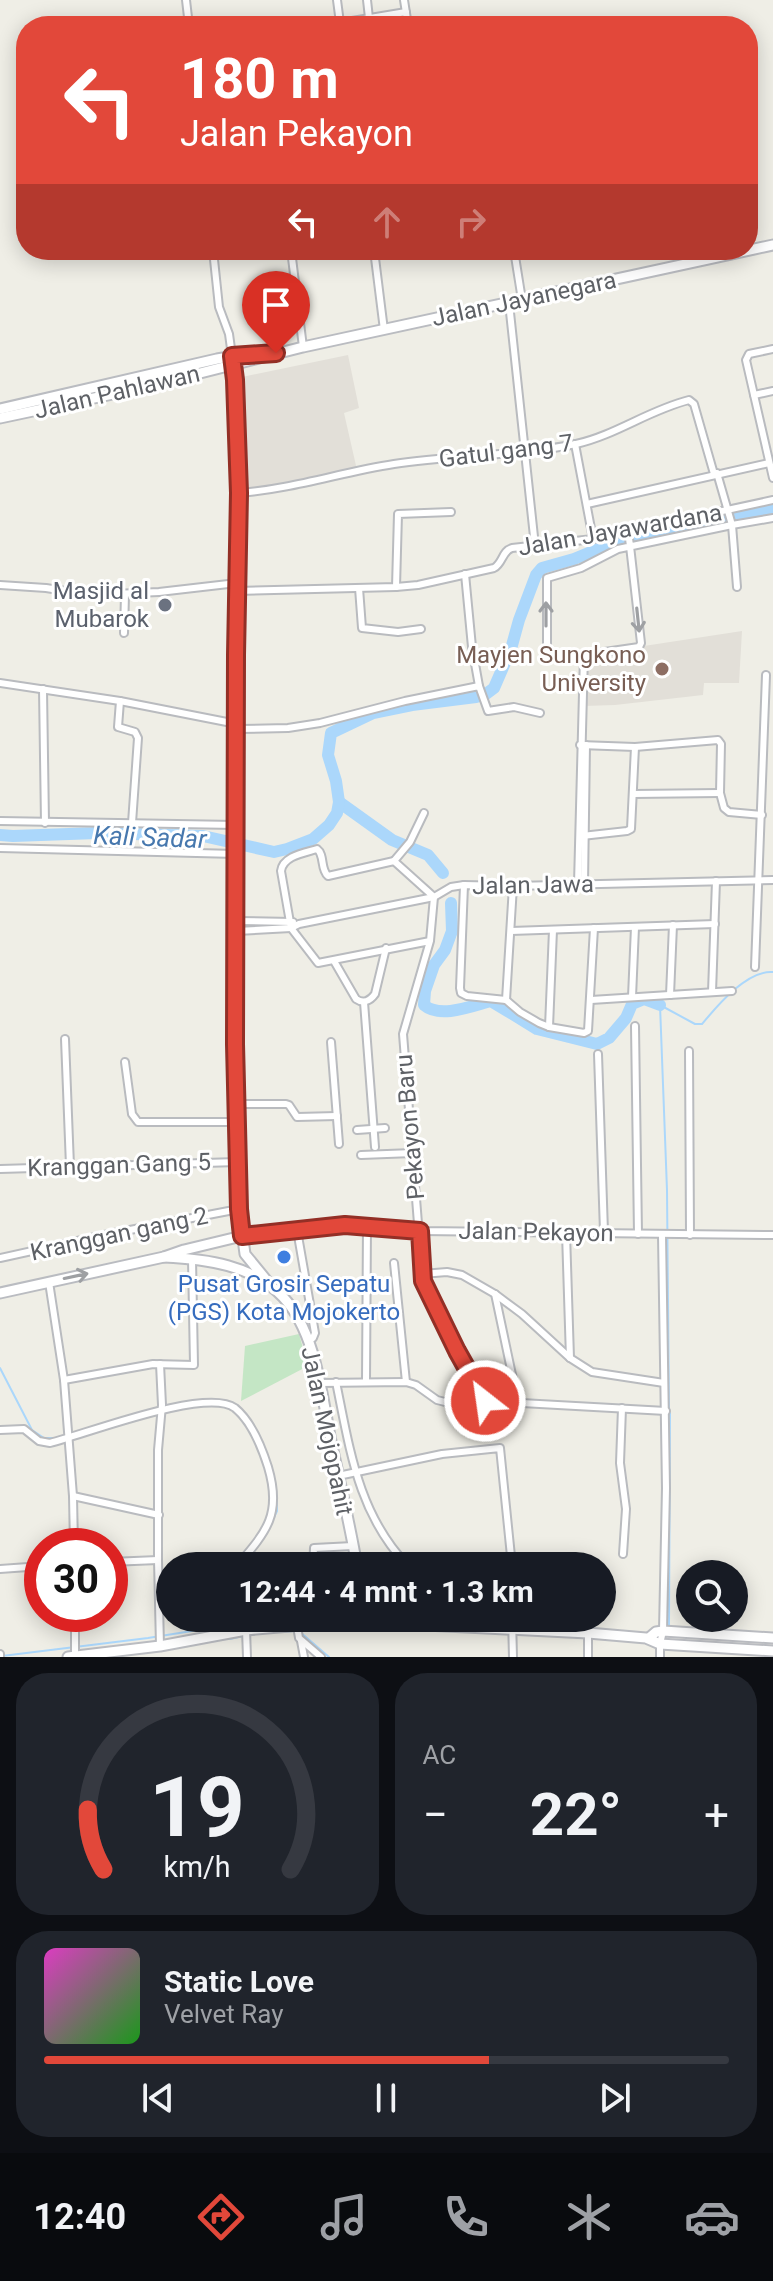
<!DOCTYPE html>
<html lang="id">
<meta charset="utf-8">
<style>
:root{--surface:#171b24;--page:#20242c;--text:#f1f3f6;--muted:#9ea1a6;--line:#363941;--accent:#e2483a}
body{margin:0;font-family:Roboto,sans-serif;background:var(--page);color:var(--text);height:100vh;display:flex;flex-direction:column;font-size:30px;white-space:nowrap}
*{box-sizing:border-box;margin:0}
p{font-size:26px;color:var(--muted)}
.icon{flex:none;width:44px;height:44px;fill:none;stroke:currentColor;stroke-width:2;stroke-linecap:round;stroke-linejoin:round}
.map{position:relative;height:1657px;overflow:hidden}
.sheet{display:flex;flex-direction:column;gap:16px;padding:16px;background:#0d0f14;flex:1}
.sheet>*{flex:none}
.banner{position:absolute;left:16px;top:16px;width:742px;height:244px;border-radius:32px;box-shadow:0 4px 20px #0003;background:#e2483a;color:#fff;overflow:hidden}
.controls{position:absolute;left:676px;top:1560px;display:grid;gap:16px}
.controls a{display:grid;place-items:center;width:72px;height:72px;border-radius:50%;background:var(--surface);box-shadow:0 4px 20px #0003;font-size:40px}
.speed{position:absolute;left:24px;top:1528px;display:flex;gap:16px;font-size:40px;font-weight:700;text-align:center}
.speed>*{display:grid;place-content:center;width:104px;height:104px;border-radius:50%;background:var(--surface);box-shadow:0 4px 20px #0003;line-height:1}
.speed .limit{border:12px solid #d22;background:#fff;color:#111}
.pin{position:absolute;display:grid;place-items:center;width:68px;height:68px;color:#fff;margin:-82px -34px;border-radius:50% 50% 50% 0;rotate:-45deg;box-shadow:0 0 8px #0007}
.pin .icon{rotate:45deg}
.me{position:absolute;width:88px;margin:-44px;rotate:330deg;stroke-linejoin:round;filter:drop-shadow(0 0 6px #0008)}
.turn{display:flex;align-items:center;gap:28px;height:168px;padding:0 32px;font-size:36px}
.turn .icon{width:104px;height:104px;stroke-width:2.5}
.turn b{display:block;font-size:56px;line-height:68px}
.lanes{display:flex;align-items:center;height:76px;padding:0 32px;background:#0003;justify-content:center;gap:40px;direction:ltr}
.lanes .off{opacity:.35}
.big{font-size:60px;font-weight:700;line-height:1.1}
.sheet .tile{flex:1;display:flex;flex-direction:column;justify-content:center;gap:12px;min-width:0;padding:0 28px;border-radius:32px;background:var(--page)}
.sheet .dial{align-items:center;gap:0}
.dial svg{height:208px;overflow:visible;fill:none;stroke:var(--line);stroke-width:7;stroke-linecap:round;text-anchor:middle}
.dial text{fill:var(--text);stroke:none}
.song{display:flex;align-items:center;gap:24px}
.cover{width:96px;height:96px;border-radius:12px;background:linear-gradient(135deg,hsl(310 70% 55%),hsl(120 70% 35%))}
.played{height:8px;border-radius:4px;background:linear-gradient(90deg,var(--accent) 65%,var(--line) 65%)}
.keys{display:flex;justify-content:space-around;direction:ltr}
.heat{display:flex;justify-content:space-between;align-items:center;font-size:44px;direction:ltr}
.sheet .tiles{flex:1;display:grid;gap:16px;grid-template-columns:1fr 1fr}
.tile:last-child{grid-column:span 2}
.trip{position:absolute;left:156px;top:1552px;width:460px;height:80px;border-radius:40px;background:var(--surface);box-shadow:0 4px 20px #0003;font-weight:700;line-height:80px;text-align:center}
.menu{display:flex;height:128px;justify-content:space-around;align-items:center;background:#090b0e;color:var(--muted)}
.menu .icon{width:56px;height:56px}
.menu .on{color:var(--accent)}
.menu b{font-size:36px;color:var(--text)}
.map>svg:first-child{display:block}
.education{fill:#e2dfd8}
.green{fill:#c4e6c5}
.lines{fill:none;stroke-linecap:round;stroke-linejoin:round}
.stream{stroke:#abd7fb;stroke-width:2}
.river{stroke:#abd7fb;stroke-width:12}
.street-casing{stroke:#b9bbbf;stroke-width:10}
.secondary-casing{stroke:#babcc1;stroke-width:13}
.street{stroke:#fff;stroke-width:6}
.secondary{stroke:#fff;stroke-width:9}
.oneway{stroke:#9ea0a3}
.route-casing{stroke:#932f26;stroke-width:20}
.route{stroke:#e2483a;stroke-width:14}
.worship-dot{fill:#6b7280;stroke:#fff;stroke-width:3}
.education-dot{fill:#8d6e63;stroke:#fff;stroke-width:3}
.shop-dot{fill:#3f7fe0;stroke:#fff;stroke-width:3}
.labels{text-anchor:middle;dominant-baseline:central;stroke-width:6;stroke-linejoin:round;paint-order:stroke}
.street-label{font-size:24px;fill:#5e6166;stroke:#fff}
.worship-label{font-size:24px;fill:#5b616d;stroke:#fff;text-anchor:end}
.education-label{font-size:24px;fill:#785e54;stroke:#fff;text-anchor:end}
.shop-label{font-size:24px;fill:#366cbe;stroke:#fff}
.water-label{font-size:26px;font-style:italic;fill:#4778ae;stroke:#fff}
</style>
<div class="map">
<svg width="773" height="1657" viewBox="0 0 773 1657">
<rect width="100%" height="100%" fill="#efeee6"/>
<g class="education">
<path d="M348,355L359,408L344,413L357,470L263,490L244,491L242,377Z"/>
<path d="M742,631L739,683H704L703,695L615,705L583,706L585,655Z"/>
</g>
<path class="green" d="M299,1334L308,1366L241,1401L245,1346Z"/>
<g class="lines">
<g class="stream">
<path d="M660,1005L667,1190L669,1411"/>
<path d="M660,1005L695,1024H702C718,1005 747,970 773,972"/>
<path d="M0,1368L32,1430L44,1438H57"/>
<path d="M268,1530L277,1511L276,1491"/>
<path d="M226,1618L227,1629"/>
<path d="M669,1626L670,1413"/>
<path d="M277,1632L294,1631"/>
<path d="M300,1632L329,1657"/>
<path d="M230,1639L243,1636"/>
<path d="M2,1656L148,1638L217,1627"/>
</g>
<g class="river">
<path d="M339,802L392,840L428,855L443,873"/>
<path d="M0,835L13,836L97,833L203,836L274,852L287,849L313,839L329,825L337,813L339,802L336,781L328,755L331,733L373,713L412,705L476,697L486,694L494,688L511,649L519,620L536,575L542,568L574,559L620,540L773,507"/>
<path d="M451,903L452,931L445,950L434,965L425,991L424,1005C440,1019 472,1006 491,1001L537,1029L597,1044L609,1038L626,1018L632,1004L644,999L660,1005"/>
</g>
<g class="street-casing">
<g id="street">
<path d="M186,0L189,26"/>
<path d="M337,0L340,23L406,12"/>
<path d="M367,0L369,18"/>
<path d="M404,0L408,26"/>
<path d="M213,250L219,307L229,334L232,356"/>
<path d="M291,250L303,347"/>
<path d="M374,250L384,330"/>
<path d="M514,250L522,300"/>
<path d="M509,303L535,546"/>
<path d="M773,349L749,354L746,360L773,478"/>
<path d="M754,395L773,391"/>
<path d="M575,444L593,539"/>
<path d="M717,473L732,525L773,518"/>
<path d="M239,493C292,489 342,472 394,464C454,455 517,456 576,444C616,435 649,410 689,400L694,404L714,474"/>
<path d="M587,504L769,463"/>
<path d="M628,531L630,546L641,643L639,647L584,655H547V578L581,568L618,549L732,525L737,587"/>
<path d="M465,574L472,647L479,686"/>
<path d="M0,585L46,588L91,595L159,592L237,583"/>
<path d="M396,587L398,514L451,512"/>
<path d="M359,588L362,628L398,632L421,629"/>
<path d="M236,591L396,587L418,585L494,568C503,563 502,551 512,548L593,539L773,500"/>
<path d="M124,633L125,594"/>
<path d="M0,683L120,701L237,724"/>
<path d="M43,689L45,823"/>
<path d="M120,701L118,727L135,732L138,738L132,823"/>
<path d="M237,729L288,728L320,723L405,701L479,686L488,711L514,707L540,713"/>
<path d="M580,745L635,747L718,740L721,744L720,793L724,808L729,812L762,815"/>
<path d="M633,794L720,793"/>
<path d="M0,821L236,825"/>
<path d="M582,836L627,831L631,829L635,747"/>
<path d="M0,848L236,854"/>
<path d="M394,861L410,842L424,813"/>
<path d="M578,884L584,655"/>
<path d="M584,884L586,745"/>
<path d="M464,885L460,988L461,993L467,996L506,1000L520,1012L539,1023L549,1027L584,1033L588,1031L594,928"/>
<path d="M236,921L293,922"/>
<path d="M237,931L291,928L299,924L434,897L451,887L464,885L513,886L773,880"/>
<path d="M511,931L715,924"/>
<path d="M430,941L318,963L291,928L281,871C283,856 304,853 317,849C325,855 320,869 328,876L394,861L434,897L430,941L403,1034L422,1274L457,1351L485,1401"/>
<path d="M334,961L356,999C363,1004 370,1001 375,994L386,948"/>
<path d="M755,967L766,675"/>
<path d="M712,992L716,881"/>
<path d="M670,995L673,925"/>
<path d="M632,997L635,927"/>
<path d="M506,1000L513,886"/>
<path d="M591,1000L732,991"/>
<path d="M364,1002L375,1147"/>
<path d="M635,1026L638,1234"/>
<path d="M549,1027L553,930"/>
<path d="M65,1039L70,1166"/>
<path d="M331,1042L339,1144"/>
<path d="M689,1051L690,1235"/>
<path d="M598,1054L604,1232"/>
<path d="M125,1062L132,1114L138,1122H236"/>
<path d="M236,1104H286L289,1105L297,1117L337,1116"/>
<path d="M357,1130L385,1128"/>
<path d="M361,1155L413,1153"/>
<path d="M0,1169L238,1162"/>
<path d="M297,1230L315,1333L313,1338L308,1341"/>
<path d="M566,1233L570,1358"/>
<path d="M242,1236L345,1225H367L420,1231L773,1235"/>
<path d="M0,1258L109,1234L239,1209"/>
<path d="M394,1263L406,1382"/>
<path d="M422,1274L447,1272L462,1275L495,1294L522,1314L570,1358L592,1372L664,1383"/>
<path d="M49,1282L64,1380L73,1496L74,1546"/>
<path d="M495,1294L518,1403"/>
<path d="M160,1364L162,1405L158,1450V1560L160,1646"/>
<path d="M64,1380L153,1364L194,1365L192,1259"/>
<path d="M366,1381L367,1225"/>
<path d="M336,1382C350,1450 358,1514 408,1566"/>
<path d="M319,1383L406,1382L416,1385L437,1400L445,1402L485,1401L666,1411"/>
<path d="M622,1408L620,1463L626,1509L623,1554"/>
<path d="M0,1430L24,1429L39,1441L50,1443C86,1434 206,1387 235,1408C251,1421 262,1448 268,1467C282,1514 267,1531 237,1566"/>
<path d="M338,1476L442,1454L500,1448L512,1566"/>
<path d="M73,1496L159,1515"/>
<path d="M110,1562L158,1560"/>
<path d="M313,1566L314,1548L353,1546"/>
<path d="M0,1569L42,1566"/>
<path d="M230,1618L231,1624L241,1631"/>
<path d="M469,1618L481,1627"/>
<path d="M512,1618L513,1657"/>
<path d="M297,1626L299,1638L321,1657"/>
<path d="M246,1630L247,1657"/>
<path d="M219,1635L220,1618"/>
<path d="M301,1641L304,1657"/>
<path d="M0,1654V1657"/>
<path d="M75,1656V1614"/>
<path d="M588,1657V1633"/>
<path d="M660,1657V1644L663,1631L666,1488L662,1235"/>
</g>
</g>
<g class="secondary-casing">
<g id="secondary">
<path d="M232,356L235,380L239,493L236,655L235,1044L239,1209L245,1254L272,1287"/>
<path d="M0,409L217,359L246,354H265"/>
<path d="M0,418L141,388L303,347L773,245"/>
<path d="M164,1257C206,1259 253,1265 283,1297C317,1333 322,1399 332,1446C341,1486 350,1526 357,1566"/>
<path d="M0,1293L164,1257L184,1250L242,1236"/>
<path d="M649,1638L656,1632L663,1631L773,1638"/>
<path d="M68,1657L160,1646L246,1630L346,1621L588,1633L646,1638L660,1644L773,1651"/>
</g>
</g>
<use href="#street" class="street"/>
<use href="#secondary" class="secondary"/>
</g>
<defs><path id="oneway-shaft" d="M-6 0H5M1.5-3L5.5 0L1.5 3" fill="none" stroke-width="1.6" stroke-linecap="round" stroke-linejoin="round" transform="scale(2)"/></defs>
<g class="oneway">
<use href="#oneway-shaft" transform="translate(546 614) rotate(-90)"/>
<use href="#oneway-shaft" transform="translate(638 620) rotate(84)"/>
<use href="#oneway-shaft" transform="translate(76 1276) rotate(-12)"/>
</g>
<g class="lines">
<g class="route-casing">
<path id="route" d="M276,353L232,356L235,380L239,493L236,655L235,1044L239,1209L242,1236L345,1225L420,1231L423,1281L457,1351L485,1401"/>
</g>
<use href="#route" class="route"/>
</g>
<circle class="worship-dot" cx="165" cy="605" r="8"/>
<circle class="education-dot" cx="662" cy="669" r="8"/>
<circle class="shop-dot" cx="284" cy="1257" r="8"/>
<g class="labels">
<g class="street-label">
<text transform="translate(524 299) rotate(-12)">Jalan Jayanegara</text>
<text transform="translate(117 392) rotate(-13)">Jalan Pahlawan</text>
<text transform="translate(506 451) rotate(-7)">Gatul gang 7</text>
<text transform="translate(620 530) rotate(-10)">Jalan Jayawardana</text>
<text transform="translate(533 885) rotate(-1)">Jalan Jawa</text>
<text transform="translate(410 1127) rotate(-95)">Pekayon Baru</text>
<text transform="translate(119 1165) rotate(-2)">Kranggan Gang 5</text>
<text transform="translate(536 1232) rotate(1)">Jalan Pekayon</text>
<text transform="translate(119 1234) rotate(-12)">Kranggan gang 2</text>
<text transform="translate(327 1431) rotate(78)">Jalan Mojopahit</text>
</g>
<g class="worship-label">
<text x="149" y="591">Masjid al<tspan x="149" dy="28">Mubarok</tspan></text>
</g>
<g class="education-label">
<text x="646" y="655">Mayjen Sungkono<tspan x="646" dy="28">University</tspan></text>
</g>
<g class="shop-label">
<text x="284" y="1284">Pusat Grosir Sepatu<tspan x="284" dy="28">(PGS) Kota Mojokerto</tspan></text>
</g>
<g class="water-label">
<text transform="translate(150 837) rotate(2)">Kali Sadar</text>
</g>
</g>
</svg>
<div class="controls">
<a><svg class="icon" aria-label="search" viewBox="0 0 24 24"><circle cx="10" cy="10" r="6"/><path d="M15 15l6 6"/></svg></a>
</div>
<div class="speed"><div class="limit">30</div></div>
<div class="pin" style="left:276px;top:353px;background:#d93025"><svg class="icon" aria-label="arrive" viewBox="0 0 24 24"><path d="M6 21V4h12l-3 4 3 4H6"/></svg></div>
<svg class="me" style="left:485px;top:1401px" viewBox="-20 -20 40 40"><circle r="17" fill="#e2483a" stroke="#fff" stroke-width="3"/><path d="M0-11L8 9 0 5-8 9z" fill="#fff"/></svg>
<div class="trip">12:44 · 4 mnt · 1.3 km</div>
<div class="banner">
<div class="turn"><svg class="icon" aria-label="left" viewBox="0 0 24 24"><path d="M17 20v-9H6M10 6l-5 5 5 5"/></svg><div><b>180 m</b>Jalan Pekayon</div></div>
<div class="lanes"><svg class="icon" aria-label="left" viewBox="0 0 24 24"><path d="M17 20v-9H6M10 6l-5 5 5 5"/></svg><svg class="icon off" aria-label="ahead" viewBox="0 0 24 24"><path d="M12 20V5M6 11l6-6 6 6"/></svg><svg class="icon off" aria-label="right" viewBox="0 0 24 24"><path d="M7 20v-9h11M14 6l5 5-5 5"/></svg></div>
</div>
</div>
<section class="sheet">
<div class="tiles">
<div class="tile dial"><svg viewBox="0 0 100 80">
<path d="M14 69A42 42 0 1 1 86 69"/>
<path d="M14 69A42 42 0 0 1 8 46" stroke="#e2483a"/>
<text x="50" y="56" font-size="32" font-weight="700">19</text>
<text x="50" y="72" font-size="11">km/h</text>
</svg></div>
<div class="tile"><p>AC</p>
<div class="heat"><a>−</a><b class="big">22°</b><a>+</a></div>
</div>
<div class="tile">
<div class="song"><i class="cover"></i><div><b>Static Love</b><p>Velvet Ray</p></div></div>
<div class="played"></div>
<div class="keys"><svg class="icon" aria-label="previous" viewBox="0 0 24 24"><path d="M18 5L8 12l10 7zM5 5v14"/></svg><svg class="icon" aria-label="pause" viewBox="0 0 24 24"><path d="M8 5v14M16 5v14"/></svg><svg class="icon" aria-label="next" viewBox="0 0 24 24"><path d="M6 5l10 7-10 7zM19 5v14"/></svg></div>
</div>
</div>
</section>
<nav class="menu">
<b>12:40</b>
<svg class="icon on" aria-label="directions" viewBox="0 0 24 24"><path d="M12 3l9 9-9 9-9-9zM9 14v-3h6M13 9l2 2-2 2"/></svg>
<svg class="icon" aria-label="music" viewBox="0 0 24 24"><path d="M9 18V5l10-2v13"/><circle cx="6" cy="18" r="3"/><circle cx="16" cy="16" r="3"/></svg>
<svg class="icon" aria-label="phone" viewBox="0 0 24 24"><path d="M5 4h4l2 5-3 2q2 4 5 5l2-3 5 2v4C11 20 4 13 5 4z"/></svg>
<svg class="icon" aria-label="climate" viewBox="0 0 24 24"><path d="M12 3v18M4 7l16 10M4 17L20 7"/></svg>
<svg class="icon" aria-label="car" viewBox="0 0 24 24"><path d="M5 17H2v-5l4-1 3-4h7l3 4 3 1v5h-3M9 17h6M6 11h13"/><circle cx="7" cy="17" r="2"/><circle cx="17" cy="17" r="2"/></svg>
</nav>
